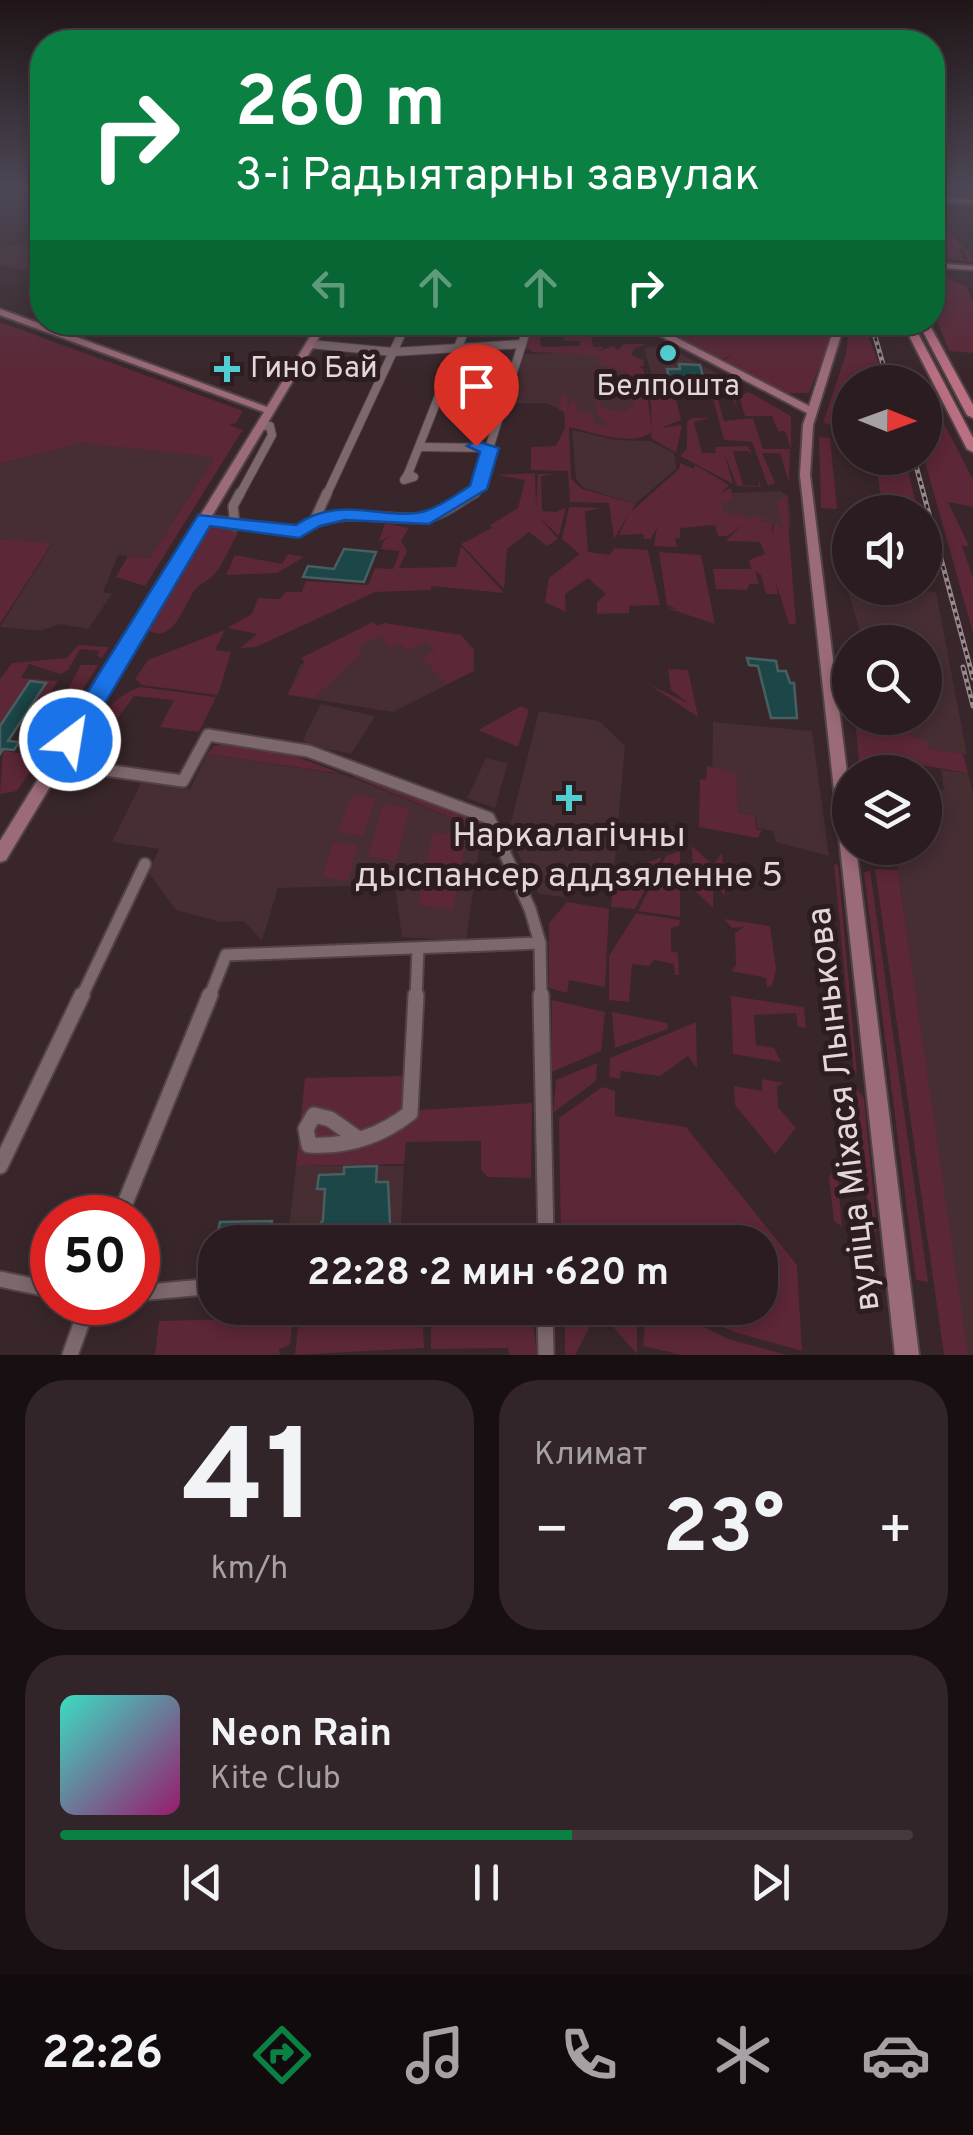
<!DOCTYPE html>
<html lang="ru">
<meta charset="utf-8">
<style>
:root{--surface:#2a1c20;--page:#322529;--text:#f1f3f6;--muted:#a5a1a5;--line:#463a3e;--accent:#0b8043}
body{margin:0;font-family:Overpass,sans-serif;background:var(--page);color:var(--text);height:100vh;display:flex;flex-direction:column;font-size:38px;white-space:nowrap}
*{box-sizing:border-box;margin:0}
p{font-size:32px;color:var(--muted)}
.icon{flex:none;width:55px;height:55px;fill:none;stroke:currentColor;stroke-width:2;stroke-linecap:round;stroke-linejoin:round}
.map{position:relative;height:1355px;overflow:hidden}
.sheet{display:flex;flex-direction:column;gap:25px;padding:25px;background:#170f12;flex:1}
.sheet>*{flex:none}
.top-card{position:absolute;left:30px;top:30px;width:915px;height:305px;border-radius:40px;box-shadow:0 5px 15px #0003,0 0 0 2px var(--line);background:#0b8043;color:#fff;overflow:hidden}
.needle{width:65px;rotate:91deg}
.fabs{position:absolute;left:832px;top:365px;display:grid;gap:20px}
.fabs a{display:grid;place-items:center;width:110px;height:110px;border-radius:50%;background:var(--surface);box-shadow:0 5px 15px #0003,0 0 0 2px var(--line);font-size:50px}
.speed{position:absolute;left:30px;top:1195px;display:flex;gap:20px;font-size:50px;font-weight:700;text-align:center}
.speed>*{display:grid;place-content:center;width:130px;height:130px;border-radius:50%;background:var(--surface);box-shadow:0 5px 15px #0003,0 0 0 2px var(--line);line-height:1}
.speed .limit{border:15px solid #d22;background:#fff;color:#111}
.pin{position:absolute;display:grid;place-items:center;width:85px;height:85px;color:#fff;margin:-102px -42px;border-radius:50% 50% 50% 0;rotate:-45deg;box-shadow:0 0 10px #0007}
.pin .icon{rotate:45deg}
.me{position:absolute;width:110px;margin:-55px;rotate:31deg;stroke-linejoin:round;filter:drop-shadow(0 0 8px #0008)}
.turn{display:flex;align-items:center;gap:35px;height:210px;padding:0 40px;font-size:45px}
.turn .icon{width:130px;height:130px;stroke-width:2.5}
.turn b{display:block;font-size:70px;line-height:85px}
.lanes{display:flex;align-items:center;height:95px;padding:0 40px;background:#0003;justify-content:center;gap:50px;direction:ltr}
.lanes .off{opacity:.35}
.big{font-size:75px;font-weight:700;line-height:1.1}
.sheet .widget{flex:1;display:flex;flex-direction:column;justify-content:center;gap:15px;min-width:0;padding:0 35px;border-radius:40px;background:var(--page)}
.sheet .dial{align-items:center;gap:0}
.dial b{font-size:130px;line-height:1}
.song{display:flex;align-items:center;gap:30px}
.cover{width:120px;height:120px;border-radius:15px;background:linear-gradient(135deg,hsl(170 70% 55%),hsl(320 70% 35%))}
.played{height:10px;border-radius:5px;background:linear-gradient(90deg,var(--accent) 60%,var(--line) 60%)}
.keys{display:flex;justify-content:space-around;direction:ltr}
.heat{display:flex;justify-content:space-between;align-items:center;font-size:55px;direction:ltr}
.sheet .tiles{flex:1;display:grid;gap:25px;grid-template-columns:1fr 1fr}
.widget:last-child{grid-column:span 2}
.trip{position:absolute;left:198px;top:1225px;width:580px;height:100px;border-radius:40px;background:var(--surface);box-shadow:0 5px 15px #0003,0 0 0 2px var(--line);font-weight:700;line-height:100px;text-align:center}
.menu{display:flex;height:160px;justify-content:space-around;align-items:center;background:#110b0d;color:var(--muted)}
.menu .icon{width:70px;height:70px}
.menu .active{color:var(--accent)}
.menu b{font-size:45px;color:var(--text)}
.map>svg:first-child{display:block}
.built{fill:#462e33}
.green{fill:#5c2736}
.building{fill:#1c4648;stroke:#485f60;stroke-width:2.5}
.lines{fill:none;stroke-linecap:round;stroke-linejoin:round}
.street-far3-casing{stroke:#524346;stroke-width:10}
.street-far2-casing{stroke:#524346;stroke-width:12}
.street-far1-casing{stroke:#524346;stroke-width:15}
.street-casing{stroke:#524346;stroke-width:19}
.secondary-casing{stroke:#524346;stroke-width:4}
.primary-casing{stroke:#524346;stroke-width:4}
.street-far3{stroke:#7d686d;stroke-width:8}
.street-far2{stroke:#7d686d;stroke-width:9}
.street-far1{stroke:#7d686d;stroke-width:11}
.street{stroke:#7d686d;stroke-width:15}
.secondary{fill:#9c6b78;fill-rule:evenodd}
.primary{fill:#bb6f83;fill-rule:evenodd}
.rail-casing{stroke:#988a8d;stroke-width:5}
.rail{stroke:#2d1d20;stroke-width:2.5;stroke-dasharray:4;stroke-linecap:butt}
.route{fill:#1a73e8;stroke:#114b97;stroke-width:2.5}
.poi-dot{fill:#51ccd1;stroke:#2d1d20;stroke-width:4}
.labels{text-anchor:middle;dominant-baseline:central;stroke-width:10;stroke-linejoin:round;paint-order:stroke}
.far-poi-label{font-size:30px;fill:#e3d7d9;stroke:#2d1d20;text-anchor:start}
.poi-label{font-size:35px;fill:#e3d7d9;stroke:#2d1d20}
.street-label{font-size:35px;fill:#e3d7d9;stroke:#2d1d20}
</style>
<div class="map">
<svg width="973" height="1355" viewBox="0 0 973 1355">
<rect width="100%" height="100%" fill="#38262a"/>
<g class="built">
<path d="M42,241V275L0,264V248Z"/>
<path d="M664,345L734,383L735,388L695,392L655,386L644,348Z"/>
<path d="M599,352L634,367L646,431L639,436L597,426L546,403H515L522,354Z"/>
<path d="M572,430L616,440L650,441L674,453L676,469L635,504L584,488L576,479Z"/>
<path d="M80,443L216,456L150,558L118,555L103,592L112,594L88,629L60,624L40,631L0,627L52,544L0,539V464Z"/>
<path d="M780,491L788,496L791,527L724,520L722,500L729,493Z"/>
<path d="M881,588L936,592L967,755L929,749L912,738L908,718H925V642H863L848,591L881,594Z"/>
<path d="M384,623L461,635L474,650V671L393,712L288,695L300,665Z"/>
<path d="M321,704L375,716L351,754L307,745L303,739Z"/>
<path d="M539,711L599,721L625,746L614,870L566,897L539,894L508,834Z"/>
<path d="M713,722L812,731L829,856L776,842L773,831L757,828L756,815L738,813L737,775L712,772Z"/>
<path d="M207,754L346,775L476,828L481,837L466,941L402,937L395,885L278,888L262,941L244,921L220,922L176,910L148,872L159,849L112,842L141,783L190,789Z"/>
<path d="M486,758L508,763L495,808L467,798Z"/>
<path d="M941,770L968,773L973,794V1355H967L895,848H925V788L944,790Z"/>
<path d="M296,1166H404L400,1242H308V1236L288,1238Z"/>
</g>
<g class="green">
<path d="M941,217L948,232L964,247L959,249L963,259L968,260L964,250L968,249L973,262L933,256V222Z"/>
<path d="M933,271L967,287L973,303V353L949,351L933,311Z"/>
<path d="M0,322L243,411L236,423L229,425L243,430L240,434L145,586L116,577L128,556L150,558L215,457L80,443L0,464Z"/>
<path d="M531,322H553L554,323L553,328L552,323H539L541,347L580,346V341H565L560,328H579L585,322H605V327L603,323H590L593,347H604L599,351L613,346L618,350L624,344H648L635,348L631,355L643,360L644,366H639L644,370L652,431L650,390L662,389L649,384L647,372L655,386H676L669,390L674,391L681,420L661,428L682,425L676,453L651,438L652,432C632,448 589,431 569,427L571,479L582,489L635,504L631,512L680,468V463L694,469L695,465L729,485L721,493L731,488L733,500L722,503L725,514L745,515V522L728,536H718L715,525L680,528V538L675,539L677,547L654,546L657,527L651,539H644L643,534L619,535L629,513L614,539L609,503L570,502L568,471L531,470V447L556,446L565,428L564,412L557,409L563,408L558,405L561,396L542,394L567,395V412L570,403H578L576,412L592,413L594,423L608,426L597,414L593,365L601,408L623,412L634,405L627,372L599,364L598,355L533,352L525,347Z"/>
<path d="M649,323H808L805,327L837,323L809,393H784L722,362L732,355L720,360Z"/>
<path d="M850,323H863L886,382H850V428L823,423L846,354Z"/>
<path d="M925,388L973,479V507L948,502L969,546H962L973,578V633L924,458Z"/>
<path d="M717,389L732,390L739,413L730,392H716L724,421L753,418L763,449H790L789,483L780,453H762L775,483L768,486L752,442L724,440L712,395Z"/>
<path d="M749,392L791,416V449L785,431H778L772,416H745L739,396Z"/>
<path d="M691,418H710L694,422L702,453H716L715,447L748,446L752,456L748,451H733L743,485L759,486L758,478L761,487L737,486L724,452L733,484L680,456L687,449V422Z"/>
<path d="M819,437L830,438L837,509L821,508Z"/>
<path d="M864,458H905L918,512H883L876,464L865,462Z"/>
<path d="M535,473L536,508L538,474H556L541,476L542,511L557,512L566,507L559,536L539,517L558,539L547,546L529,532L507,549L504,589L461,544L492,528L490,525L518,508L525,480L497,475Z"/>
<path d="M786,496L796,624H789L776,583L778,594H766L761,575L755,571L759,584H749L747,590L716,589L713,569H751L749,560L765,554L760,542L726,541L749,517H770L758,521L772,523V535L774,523L783,527L777,502Z"/>
<path d="M569,507L604,508L585,511L588,552L610,555L614,548L648,550L660,605L629,606V613L597,614V602L606,594L588,578L565,594L566,612L545,602L549,578L580,554L562,539Z"/>
<path d="M385,523L409,528L401,541L407,551L399,568L456,567L461,546L504,593L432,586L430,590L375,592L256,647L240,648L257,634L227,628L252,614L258,598L280,599L286,592H302L306,581L368,585L375,568L393,569L400,551L381,549L384,540L393,535L379,541Z"/>
<path d="M209,524L234,527L238,533C230,546 223,565 213,576C207,582 199,583 194,591C183,608 171,648 145,628Z"/>
<path d="M0,539L52,543L0,624Z"/>
<path d="M659,552L701,555L715,624L667,608L677,609L667,605Z"/>
<path d="M288,554L304,557L277,573L226,575L235,555L282,564Z"/>
<path d="M373,622L377,626L384,623L461,635L474,650L473,671L447,684L422,658L435,650L427,642L408,651L400,644L391,648L380,636L357,647L362,653L314,698L288,694L305,663L301,658Z"/>
<path d="M225,630L215,650L231,652L218,695L142,685L135,679L148,660Z"/>
<path d="M78,645L109,647L102,658L97,656L99,651L80,649L68,670L60,674L29,664L21,678L58,681L29,728L18,727L45,683L29,682L0,726V679L12,663L67,658Z"/>
<path d="M81,665H98L57,731L46,730Z"/>
<path d="M668,669L688,670L698,717L648,684L688,703L671,690Z"/>
<path d="M140,687L216,697L199,732L160,727L174,700L134,696L85,762L72,760C89,733 108,697 140,687Z"/>
<path d="M521,706L529,710L518,747L478,730Z"/>
<path d="M855,718L909,720L912,737L927,740L929,749L963,754L968,773L873,757L874,772H860Z"/>
<path d="M35,742L49,744L17,791L0,794L3,751L27,754Z"/>
<path d="M227,744L294,756L343,774L207,754L214,746Z"/>
<path d="M707,766L737,774L738,813L755,815L756,829L762,830L758,838L699,827L700,779L706,780Z"/>
<path d="M359,774L481,819L496,841L479,844L476,828L354,777Z"/>
<path d="M352,794L376,798L363,836L338,832Z"/>
<path d="M383,804L410,808L396,861L368,857Z"/>
<path d="M433,833L466,836L453,910L418,905Z"/>
<path d="M333,842L358,845L348,881L322,877Z"/>
<path d="M692,846L713,865L722,853L725,896L713,883V908L693,889Z"/>
<path d="M680,851V917L638,911L666,856Z"/>
<path d="M662,857L635,909L611,907L614,875Z"/>
<path d="M834,864L838,865L857,1074L854,1073Z"/>
<path d="M875,869L898,870L968,1355H944Z"/>
<path d="M870,870L928,1282L916,1280L864,873Z"/>
<path d="M567,902L609,909L605,987L569,980L567,993L549,988V923Z"/>
<path d="M636,913L680,920L679,926L671,928V951L678,953L679,975H675L674,964L654,960L649,966L632,964L629,1002L609,1000V956Z"/>
<path d="M724,919L770,926L776,969L772,986L767,987L766,978L731,971L736,965L735,933L744,927L732,928Z"/>
<path d="M731,996L804,1007L806,1028L798,1027L796,1013L754,1015L756,1045L774,1048L781,1062L733,1054Z"/>
<path d="M552,1000L605,1012L601,1051L552,1072Z"/>
<path d="M612,1012L667,1023L668,1029L615,1048Z"/>
<path d="M696,1022L697,1069L688,1056L660,1076L621,1071L620,1079L609,1077L610,1058Z"/>
<path d="M597,1063L596,1081L553,1113L556,1080Z"/>
<path d="M404,1076L403,1104L420,1110L532,1103L531,1178L488,1177L481,1170V1141L406,1142L404,1164L296,1166L305,1078Z"/>
<path d="M762,1079L784,1083L777,1087L778,1107L796,1128L775,1154L735,1105L734,1086L762,1091Z"/>
<path d="M602,1087L615,1091V1116L686,1127L797,1265L802,1351L734,1332L681,1308H760V1242H561L559,1118Z"/>
<path d="M856,1088L864,1098L877,1231L871,1237Z"/>
<path d="M836,1096L850,1098L855,1161L838,1178L842,1227L834,1221L829,1177L842,1162Z"/>
<path d="M422,1308L424,1348L295,1355L299,1316Z"/>
<path d="M565,1308L588,1309L595,1317L575,1355H565Z"/>
<path d="M605,1308L637,1309V1354L601,1313Z"/>
<path d="M431,1310H532L537,1355H509L508,1348L431,1349Z"/>
<path d="M646,1313L683,1317L731,1340L787,1355H682L643,1346Z"/>
<path d="M293,1318L290,1345L279,1349L280,1355H155L159,1321Z"/>
</g>
<g class="building">
<path d="M679,364L700,365L707,392L672,390L667,369H680Z"/>
<path d="M344,549L376,552L364,582L303,577L308,566L334,569Z"/>
<path d="M747,658L776,661L778,671H786L790,683H794L797,718H771L758,666L749,665Z"/>
<path d="M30,681L46,683L8,741L19,742L14,750L3,749L0,754V726Z"/>
<path d="M377,1166L376,1182H388L390,1224L385,1242H308L323,1220L325,1189H317L319,1175L344,1174V1167Z"/>
<path d="M272,1221L268,1242H216L220,1222Z"/>
</g>
<g class="lines">
<g class="street-far3-casing">
<g id="street-far3">
<path d="M310,344L393,352L522,344"/>
<path d="M420,447L490,448"/>
<path d="M408,474L414,477L404,480Z"/>
<path d="M408,474L468,322"/>
<path d="M239,496L272,435L270,426H262"/>
<path d="M326,496L407,322"/>
<path d="M470,496L475,493L529,322"/>
</g>
</g>
<g class="street-far2-casing">
<g id="street-far2">
<path d="M204,519L299,532C338,504 380,521 424,518C441,517 460,501 475,493"/>
<path d="M314,521L327,493"/>
<path d="M235,526L233,506L240,493"/>
</g>
</g>
<g class="street-far1-casing">
<g id="street-far1">
<path d="M56,763L183,781L208,735L308,751L489,818L530,909L540,943L541,998"/>
<path d="M81,998L145,864"/>
<path d="M209,998L226,955L540,943"/>
<path d="M416,998L418,949"/>
</g>
</g>
<g class="street-casing">
<g id="street">
<path d="M541,995L546,1242"/>
<path d="M357,1138L330,1119L314,1115L306,1129L309,1145C346,1147 381,1136 410,1113L416,995"/>
<path d="M0,1166L82,995"/>
<path d="M119,1218L210,995"/>
<path d="M0,1279L52,1290"/>
<path d="M138,1293L215,1286"/>
<path d="M545,1308L546,1355"/>
<path d="M70,1355L89,1302"/>
</g>
</g>
<g class="secondary-casing">
<g id="secondary">
<path d="M932,197L973,200V204L932,201Z"/>
<path d="M932,263L973,266V270L932,267Z"/>
<path d="M0,309L267,407L319,322H328L6,860L0,862V841L264,412L0,315Z"/>
<path d="M634,322H646L809,406L836,322H845L813,425L810,475L850,797V848H856L919,1355H895L800,475L803,425L807,413Z"/>
</g>
</g>
<g class="primary-casing">
<g id="primary">
<path d="M902,322H912L973,438V452L967,449Z"/>
<path d="M918,322H928L973,405V418L967,415Z"/>
</g>
</g>
<use href="#street-far3" class="street-far3"/>
<use href="#street-far2" class="street-far2"/>
<use href="#street-far1" class="street-far1"/>
<use href="#street" class="street"/>
<use href="#secondary" class="secondary"/>
<use href="#primary" class="primary"/>
<g class="rail-casing">
<g id="rail">
<path d="M871,322L888,382"/>
<path d="M914,458L973,678"/>
<path d="M963,667L973,706"/>
</g>
</g>
<use href="#rail" class="rail"/>
</g>
<linearGradient id="sky" x2="0" y2="1"><stop stop-color="#1f1517"/><stop offset="0.5" stop-color="#4d4755"/><stop offset="1" stop-color="#4d4755" stop-opacity="0"/></linearGradient>
<rect width="973" height="375" fill="url(#sky)"/>
<path class="route" d="M476,441L499,448L487,489L429,524L345,520L320,526L299,538L210,526L79,747H62L58,740L62,733L198,515L296,525C342,492 390,524 428,510C442,505 457,494 470,486L480,452L467,446Z"/>
<g class="poi-dot">
<circle cx="668" cy="353" r="10"/>
<path d="M222 354h10v10h10v10h-10v10h-10v-10h-10v-10h10z"/>
<path d="M564 783h10v10h10v10h-10v10h-10v-10h-10v-10h10z"/>
</g>
<g class="labels">
<g class="far-poi-label">
<text x="250" y="369">Гино Бай</text>
<text x="668" y="387" text-anchor="middle">Белпошта</text>
</g>
<g class="poi-label">
<text x="569" y="837">Наркалагічны<tspan x="569" dy="40">дыспансер аддзяленне 5</tspan></text>
</g>
<g class="street-label">
<text transform="translate(845 1109) rotate(-97)">вуліца Міхася Лынькова</text>
</g>
</g>
</svg>
<div class="fabs">
<a><svg class="needle" viewBox="-14 -14 28 28"><path d="M0-13l5 13h-10z" fill="#e53935"/><path d="M0 13l5-13h-10z" fill="#a5a1a5"/></svg></a>
<a><svg class="icon" aria-label="sound" viewBox="0 0 24 24"><path d="M4 9h4l5-4v14l-5-4H4zM17 9q2 3 0 6"/></svg></a>
<a><svg class="icon" aria-label="search" viewBox="0 0 24 24"><circle cx="10" cy="10" r="6"/><path d="M15 15l6 6"/></svg></a>
<a><svg class="icon" aria-label="layers" viewBox="0 0 24 24"><path d="M12 4l9 5-9 5-9-5zM3 14l9 5 9-5"/></svg></a>
</div>
<div class="speed"><div class="limit">50</div></div>
<div class="pin" style="left:476px;top:446px;background:#d93025"><svg class="icon" aria-label="arrive" viewBox="0 0 24 24"><path d="M6 21V4h12l-3 4 3 4H6"/></svg></div>
<svg class="me" style="left:70px;top:740px" viewBox="-20 -20 40 40"><circle r="17" fill="#1a73e8" stroke="#fff" stroke-width="3"/><path d="M0-11L8 9 0 5-8 9z" fill="#fff"/></svg>
<div class="trip">22:28 · 2 мин · 620 m</div>
<div class="top-card">
<div class="turn"><svg class="icon" aria-label="right" viewBox="0 0 24 24"><path d="M7 20v-9h11M14 6l5 5-5 5"/></svg><div><b>260 m</b>3-і Радыятарны завулак</div></div>
<div class="lanes"><svg class="icon off" aria-label="left" viewBox="0 0 24 24"><path d="M17 20v-9H6M10 6l-5 5 5 5"/></svg><svg class="icon off" aria-label="ahead" viewBox="0 0 24 24"><path d="M12 20V5M6 11l6-6 6 6"/></svg><svg class="icon off" aria-label="ahead" viewBox="0 0 24 24"><path d="M12 20V5M6 11l6-6 6 6"/></svg><svg class="icon" aria-label="right" viewBox="0 0 24 24"><path d="M7 20v-9h11M14 6l5 5-5 5"/></svg></div>
</div>
</div>
<section class="sheet">
<div class="tiles">
<div class="widget dial"><b>41</b><p>km/h</p></div>
<div class="widget"><p>Климат</p>
<div class="heat"><a>−</a><b class="big">23°</b><a>+</a></div>
</div>
<div class="widget">
<div class="song"><i class="cover"></i><div><b>Neon Rain</b><p>Kite Club</p></div></div>
<div class="played"></div>
<div class="keys"><svg class="icon" aria-label="previous" viewBox="0 0 24 24"><path d="M18 5L8 12l10 7zM5 5v14"/></svg><svg class="icon" aria-label="pause" viewBox="0 0 24 24"><path d="M8 5v14M16 5v14"/></svg><svg class="icon" aria-label="next" viewBox="0 0 24 24"><path d="M6 5l10 7-10 7zM19 5v14"/></svg></div>
</div>
</div>
</section>
<nav class="menu">
<b>22:26</b>
<svg class="icon active" aria-label="directions" viewBox="0 0 24 24"><path d="M12 3l9 9-9 9-9-9zM9 14v-3h6M13 9l2 2-2 2"/></svg>
<svg class="icon" aria-label="music" viewBox="0 0 24 24"><path d="M9 18V5l10-2v13"/><circle cx="6" cy="18" r="3"/><circle cx="16" cy="16" r="3"/></svg>
<svg class="icon" aria-label="phone" viewBox="0 0 24 24"><path d="M5 4h4l2 5-3 2q2 4 5 5l2-3 5 2v4C11 20 4 13 5 4z"/></svg>
<svg class="icon" aria-label="climate" viewBox="0 0 24 24"><path d="M12 3v18M4 7l16 10M4 17L20 7"/></svg>
<svg class="icon" aria-label="car" viewBox="0 0 24 24"><path d="M5 17H2v-5l4-1 3-4h7l3 4 3 1v5h-3M9 17h6M6 11h13"/><circle cx="7" cy="17" r="2"/><circle cx="17" cy="17" r="2"/></svg>
</nav>
